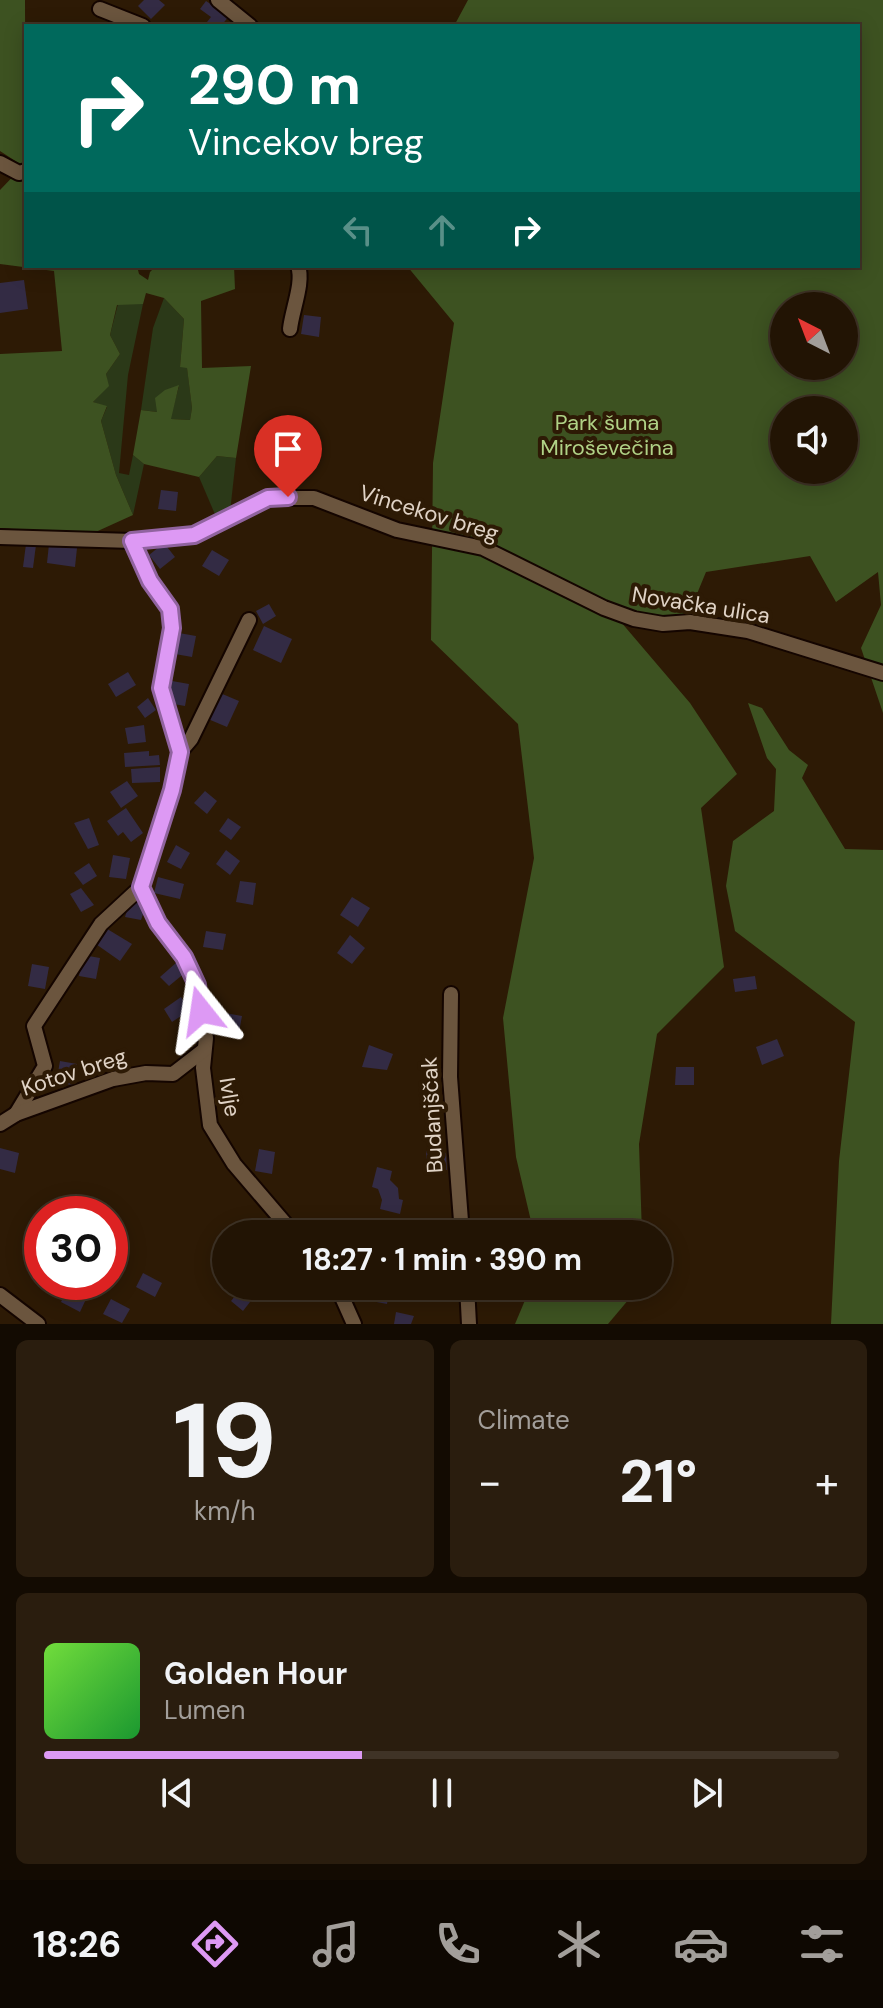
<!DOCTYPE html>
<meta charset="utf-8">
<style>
:root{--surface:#221404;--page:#2a1d0e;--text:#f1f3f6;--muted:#a29e9a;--line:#3f3326;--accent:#dd99f4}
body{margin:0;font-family:"DM Sans",sans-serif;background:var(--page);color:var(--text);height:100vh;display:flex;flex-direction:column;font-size:30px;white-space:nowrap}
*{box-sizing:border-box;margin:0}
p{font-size:26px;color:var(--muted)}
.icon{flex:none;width:44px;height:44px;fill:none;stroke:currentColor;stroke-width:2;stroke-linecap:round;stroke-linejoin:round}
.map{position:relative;height:1324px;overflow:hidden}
.side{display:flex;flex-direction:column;gap:16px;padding:16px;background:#130b02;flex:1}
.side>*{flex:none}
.banner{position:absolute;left:24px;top:24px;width:836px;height:244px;border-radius:0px;box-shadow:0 4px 20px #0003,0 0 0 2px var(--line);background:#00695c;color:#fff;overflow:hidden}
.needle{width:52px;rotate:318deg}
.tools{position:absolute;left:770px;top:292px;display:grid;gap:16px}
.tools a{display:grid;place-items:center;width:88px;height:88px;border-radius:50%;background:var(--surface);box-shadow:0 4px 20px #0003,0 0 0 2px var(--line);font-size:40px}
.speed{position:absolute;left:24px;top:1196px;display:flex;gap:16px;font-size:40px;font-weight:700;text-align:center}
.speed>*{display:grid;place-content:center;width:104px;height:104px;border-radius:50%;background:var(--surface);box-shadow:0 4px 20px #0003,0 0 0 2px var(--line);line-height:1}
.speed .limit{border:12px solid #d22;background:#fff;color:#111}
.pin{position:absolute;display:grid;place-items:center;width:68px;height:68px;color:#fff;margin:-82px -34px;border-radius:50% 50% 50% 0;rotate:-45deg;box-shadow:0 0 8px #0007}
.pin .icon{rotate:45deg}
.me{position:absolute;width:88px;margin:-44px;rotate:345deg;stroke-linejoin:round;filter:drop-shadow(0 0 6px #0008)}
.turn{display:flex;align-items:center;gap:28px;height:168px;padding:0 32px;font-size:36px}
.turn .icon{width:104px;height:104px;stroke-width:2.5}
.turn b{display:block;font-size:56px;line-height:68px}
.lanes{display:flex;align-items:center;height:76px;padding:0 32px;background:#0003;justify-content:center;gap:40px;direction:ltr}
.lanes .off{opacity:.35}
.big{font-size:60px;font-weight:700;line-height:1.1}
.side .tile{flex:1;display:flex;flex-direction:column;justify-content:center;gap:12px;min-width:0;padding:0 28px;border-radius:12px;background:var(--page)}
.side .dial{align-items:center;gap:0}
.dial b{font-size:104px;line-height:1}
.song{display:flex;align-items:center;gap:24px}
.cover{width:96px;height:96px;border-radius:12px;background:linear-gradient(135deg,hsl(100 70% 55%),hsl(130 70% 35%))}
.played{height:8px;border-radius:4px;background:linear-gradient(90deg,var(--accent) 40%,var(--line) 40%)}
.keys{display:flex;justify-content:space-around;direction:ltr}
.heat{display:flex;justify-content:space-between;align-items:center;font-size:44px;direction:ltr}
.side .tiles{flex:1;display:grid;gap:16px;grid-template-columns:1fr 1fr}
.tile:last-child{grid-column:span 2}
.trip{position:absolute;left:212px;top:1220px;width:460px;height:80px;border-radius:40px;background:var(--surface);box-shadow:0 4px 20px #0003,0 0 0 2px var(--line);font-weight:700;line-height:80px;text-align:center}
.tabs{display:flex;height:128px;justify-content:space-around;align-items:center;background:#0e0802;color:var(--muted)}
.tabs .icon{width:56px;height:56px}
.tabs .on{color:var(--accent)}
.tabs b{font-size:36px;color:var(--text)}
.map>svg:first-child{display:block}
.green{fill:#2b3918}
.forest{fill:#3d5221;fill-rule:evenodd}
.building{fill:#332b44}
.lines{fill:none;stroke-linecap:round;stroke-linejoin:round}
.minor-casing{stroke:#140500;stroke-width:18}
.minor{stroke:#6b553e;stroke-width:14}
.route-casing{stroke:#90639f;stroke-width:20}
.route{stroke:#dd99f4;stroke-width:14}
.labels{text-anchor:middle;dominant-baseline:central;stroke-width:8;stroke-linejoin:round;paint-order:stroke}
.park-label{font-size:22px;fill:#b0d286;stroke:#2d1a05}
.street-label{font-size:22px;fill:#e0d3c6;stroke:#2d1a05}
</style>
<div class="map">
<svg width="883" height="1324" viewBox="0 0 883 1324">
<rect width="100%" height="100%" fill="#2d1a05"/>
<g class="green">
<path d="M164,298L184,319L180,367H187L192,408L190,420L170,419L179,386L157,412L141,410L153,328Z"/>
<path d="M118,304H143L128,375L119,473L129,475L133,455L144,464L133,515L116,475L101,421L107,407L93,402L108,386L106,374L120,354L110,335Z"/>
<path d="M217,456L236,458L230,512L217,519L199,477Z"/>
</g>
<g class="forest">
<path d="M0,0H25L26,266H137L139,274L148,280L150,272L156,266H234L235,289L201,301L202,368L251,366L236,458L217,456L199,477L144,464L133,455L141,410L157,412L155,398L165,390L179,385L171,419L190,420L192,408L187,368L180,367L184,319L164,298L146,293L143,304L117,305L110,335L120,354L106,374L109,386L93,402L107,406L101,421L116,475L133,515L89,535L0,528V354L62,351L54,271L0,264V190L23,166L0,151Z"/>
<path d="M468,0H883V713L861,648L881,605L878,572L836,602L810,556L706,572L687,618L615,615L690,703L737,774L701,808L724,967L657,1034L639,1144L642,1234H534L516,1157L503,1018L534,858L518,724L431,640L433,463L454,323L407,266H858V26H454ZM784,306H844V366H784ZM784,410H844V470H784Z"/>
<path d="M748,703L762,708L789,750L808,765L802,778L845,849L883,850V1324H831L839,1161L855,1022L735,931L726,886L733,841L774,811L776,769L767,758Z"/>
<path d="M531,1286H640L608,1324H515Z"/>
</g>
<g class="building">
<path d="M144,0H159L165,5L151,19L138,6Z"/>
<path d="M206,1L229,16L221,26H212L207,22L211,17L200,9Z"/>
<path d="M24,280L28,309L0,313V283Z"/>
<path d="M304,315L321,317L319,337L301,334Z"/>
<path d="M161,490L178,492L176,511L158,509Z"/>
<path d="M164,543L175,557L160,569L149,555Z"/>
<path d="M26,544L36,545L33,568L23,567Z"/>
<path d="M49,544L77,548L75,567L47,563Z"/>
<path d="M212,550L229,560L219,576L202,566Z"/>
<path d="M269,604L276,616L263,624L256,611Z"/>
<path d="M264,626L292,639L281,663L253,650Z"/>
<path d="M179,633L196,636L192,657L175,654Z"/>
<path d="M128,672L136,685L116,697L108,684Z"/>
<path d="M172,681L189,684L185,706L168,703Z"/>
<path d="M220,693L239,701L227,727L208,719Z"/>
<path d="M148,698L156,710L145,718L137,707Z"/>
<path d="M144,725L146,742L128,744L125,728Z"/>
<path d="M149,751V756L159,755L160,765L125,767L124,753Z"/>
<path d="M160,767V782L132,783L131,769Z"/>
<path d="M127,781L138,796L121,808L110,792Z"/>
<path d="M205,791L217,801L207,814L194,803Z"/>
<path d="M126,808L143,833L131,842L123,832L118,836L107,821Z"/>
<path d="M89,818L99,845L88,849L74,823Z"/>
<path d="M228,818L241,827L231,840L219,831Z"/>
<path d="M176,845L190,853L181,869L167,862Z"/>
<path d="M226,850L240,861L230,875L216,864Z"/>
<path d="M113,855L130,858L126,879L109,877Z"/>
<path d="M89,863L97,876L83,885L74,873Z"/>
<path d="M158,877L184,884L180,899L154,893Z"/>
<path d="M240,881L256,883L253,905L236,902Z"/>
<path d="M81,888L94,905L81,912L70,894Z"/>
<path d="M352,897L370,908L358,927L340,915Z"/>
<path d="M130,901L146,905L141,920L125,917Z"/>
<path d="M104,927L132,944L120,961L93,942Z"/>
<path d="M206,931L226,934L223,950L203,947Z"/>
<path d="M350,935L365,948L352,964L337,953Z"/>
<path d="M83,955L100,958L96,979L79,976Z"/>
<path d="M177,962L186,972L169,986L160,977Z"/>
<path d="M32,964L49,967L45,989L28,986Z"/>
<path d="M755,976L757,989L735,992L733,979Z"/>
<path d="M181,997L190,1010L172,1022L164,1009Z"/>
<path d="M225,1013L242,1016L238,1038L221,1035Z"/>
<path d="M777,1039L784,1056L762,1065L756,1047Z"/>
<path d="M369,1045L393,1054L387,1070L362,1067Z"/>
<path d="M60,1061L77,1064L73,1085L56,1083Z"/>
<path d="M676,1067H694V1085H675Z"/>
<path d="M0,1148L19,1153L15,1173L0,1169Z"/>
<path d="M259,1149L275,1152L272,1174L255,1171Z"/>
<path d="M426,1151L446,1153L447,1170L427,1168Z"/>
<path d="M377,1167L392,1171L390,1180L398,1188L399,1199L403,1200L400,1214L380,1209L382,1200L378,1189L372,1187Z"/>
<path d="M506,1220L508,1234H483L482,1224Z"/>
<path d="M143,1273L162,1283L155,1297L136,1287Z"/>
<path d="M243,1286H248L257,1293L243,1311L231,1301Z"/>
<path d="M358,1286L390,1288L387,1304L356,1298Z"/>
<path d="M68,1287L87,1297L80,1312L61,1302Z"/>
<path d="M111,1299L130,1309L122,1323L103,1314Z"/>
<path d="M396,1312L414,1316L411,1324H394Z"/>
</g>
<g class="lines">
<g class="minor-casing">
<g id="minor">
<path d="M218,0L250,26"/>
<path d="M100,9L143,26"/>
<path d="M0,163L19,173L26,171"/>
<path d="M290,329C292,310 304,282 298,266"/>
<path d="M0,537L132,541L194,535L268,498H314L397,530L483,548L604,608L634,619L663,624L690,622L748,631L883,673"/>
<path d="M132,541L150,581L170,609L172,628L161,688L180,752L172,790L141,887L158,923L184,957L197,985L206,1038L203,1068L210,1125L234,1164L294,1234"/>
<path d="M180,752L191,739L249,620"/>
<path d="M451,994L450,1077L462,1234"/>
<path d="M16,1114L45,1066L34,1026L101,924L141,887"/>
<path d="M0,1124L16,1114L113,1079L146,1073L173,1074L204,1050"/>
<path d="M337,1286L354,1324"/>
<path d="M467,1286L469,1324"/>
<path d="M0,1295L38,1324"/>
</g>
</g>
<use href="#minor" class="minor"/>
</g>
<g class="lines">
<g class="route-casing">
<path id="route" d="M201,1011L197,985L184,957L158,923L141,887L172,790L180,752L161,688L172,628L170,609L150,581L132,541L194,535L268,498L288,497"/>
</g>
<use href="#route" class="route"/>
</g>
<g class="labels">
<g class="park-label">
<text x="607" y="422">Park šuma<tspan x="607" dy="25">Miroševečina</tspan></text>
</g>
<g class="street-label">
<text transform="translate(429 513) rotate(17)">Vincekov breg</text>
<text transform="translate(701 605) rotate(9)">Novačka ulica</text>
<text transform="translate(74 1072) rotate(-18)">Kotov breg</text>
<text transform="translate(230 1097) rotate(81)">Ivlje</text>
<text transform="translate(432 1115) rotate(-93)">Budanjščak</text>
</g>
</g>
</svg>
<div class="tools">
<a><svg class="needle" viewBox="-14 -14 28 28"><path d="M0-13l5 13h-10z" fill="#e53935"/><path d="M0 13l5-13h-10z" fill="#a29e9a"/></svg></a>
<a><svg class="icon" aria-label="sound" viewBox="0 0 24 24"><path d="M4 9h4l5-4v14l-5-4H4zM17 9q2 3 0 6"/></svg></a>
</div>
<div class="speed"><div class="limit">30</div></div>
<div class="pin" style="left:288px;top:497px;background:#d93025"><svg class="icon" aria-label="arrive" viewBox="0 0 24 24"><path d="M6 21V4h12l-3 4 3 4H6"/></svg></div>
<svg class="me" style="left:201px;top:1011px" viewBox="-20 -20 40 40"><path d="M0-17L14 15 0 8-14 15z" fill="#dd99f4" stroke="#fff" stroke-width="4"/></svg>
<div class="trip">18:27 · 1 min · 390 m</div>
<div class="banner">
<div class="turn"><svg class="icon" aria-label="right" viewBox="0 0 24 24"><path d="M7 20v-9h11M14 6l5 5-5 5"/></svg><div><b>290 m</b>Vincekov breg</div></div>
<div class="lanes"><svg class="icon off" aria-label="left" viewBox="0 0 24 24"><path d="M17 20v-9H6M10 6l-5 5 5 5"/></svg><svg class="icon off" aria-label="ahead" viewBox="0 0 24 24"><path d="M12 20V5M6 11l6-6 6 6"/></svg><svg class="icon" aria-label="right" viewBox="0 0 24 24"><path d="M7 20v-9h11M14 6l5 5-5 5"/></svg></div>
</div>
</div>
<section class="side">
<div class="tiles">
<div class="tile dial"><b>19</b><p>km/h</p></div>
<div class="tile"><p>Climate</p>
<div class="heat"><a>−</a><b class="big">21°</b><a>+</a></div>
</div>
<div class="tile">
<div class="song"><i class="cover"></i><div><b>Golden Hour</b><p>Lumen</p></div></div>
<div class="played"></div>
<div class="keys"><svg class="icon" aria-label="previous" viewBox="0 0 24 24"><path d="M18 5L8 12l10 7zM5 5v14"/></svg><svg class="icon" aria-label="pause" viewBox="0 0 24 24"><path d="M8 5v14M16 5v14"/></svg><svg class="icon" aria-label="next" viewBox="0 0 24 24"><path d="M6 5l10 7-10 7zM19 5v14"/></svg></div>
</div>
</div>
</section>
<nav class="tabs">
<b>18:26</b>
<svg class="icon on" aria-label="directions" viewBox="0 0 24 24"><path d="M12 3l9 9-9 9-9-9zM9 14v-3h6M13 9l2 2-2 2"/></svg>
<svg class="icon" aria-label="music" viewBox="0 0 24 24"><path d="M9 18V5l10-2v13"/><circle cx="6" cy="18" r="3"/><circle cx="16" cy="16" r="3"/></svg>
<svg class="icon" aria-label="phone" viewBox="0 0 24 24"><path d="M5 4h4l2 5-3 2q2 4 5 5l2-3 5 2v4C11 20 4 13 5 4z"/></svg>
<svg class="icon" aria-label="climate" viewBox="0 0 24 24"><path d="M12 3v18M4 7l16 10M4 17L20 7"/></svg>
<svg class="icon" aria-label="car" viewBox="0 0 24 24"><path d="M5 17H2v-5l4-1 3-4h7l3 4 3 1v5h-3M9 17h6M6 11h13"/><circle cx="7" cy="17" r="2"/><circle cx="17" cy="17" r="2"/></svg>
<svg class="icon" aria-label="filters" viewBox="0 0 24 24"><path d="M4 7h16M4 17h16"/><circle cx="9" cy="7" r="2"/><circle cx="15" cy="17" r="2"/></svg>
</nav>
